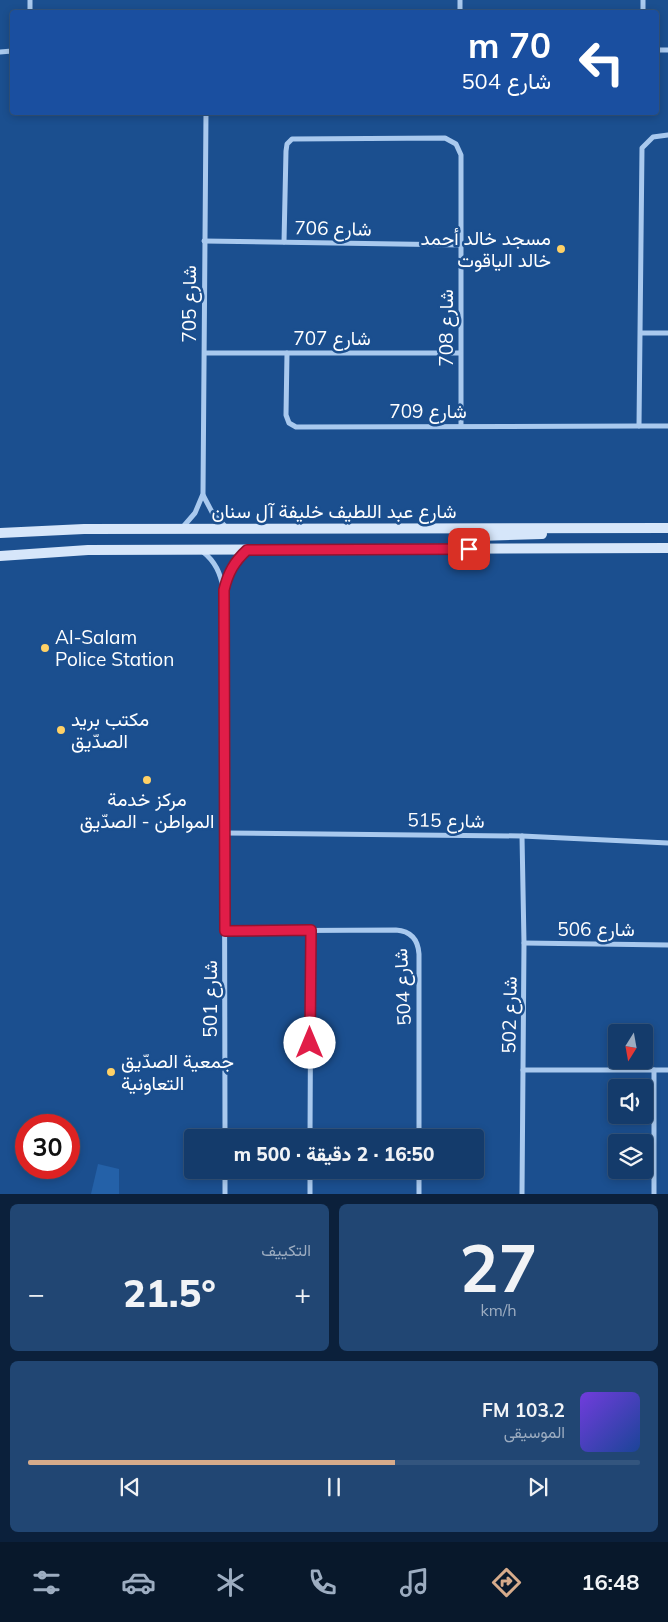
<!DOCTYPE html>
<html lang="ar">
<meta charset="utf-8">
<style>
:root{--surface:#143b6b;--page:#214673;--text:#f1f3f6;--muted:#9dadc1;--line:#33557e;--accent:#d6ab8b}
body{margin:0;font-family:Mulish,Vazirmatn,sans-serif;background:var(--page);color:var(--text);direction:rtl;height:100vh;display:flex;flex-direction:column;font-size:19px;white-space:nowrap}
*{box-sizing:border-box;margin:0}
p{font-size:16px;color:var(--muted)}
.icon{flex:none;width:28px;height:28px;fill:none;stroke:currentColor;stroke-width:2;stroke-linecap:round;stroke-linejoin:round}
.map{position:relative;height:1194px;overflow:hidden;direction:ltr}
.sheet{display:flex;flex-direction:column;gap:10px;padding:10px;background:#0b203b;flex:1}
.sheet>*{flex:none}
.guide{position:absolute;left:10px;top:10px;width:649px;height:105px;border-radius:5px;box-shadow:0 2px 8px #0003,0 0 0 1px var(--line);direction:rtl;background:#1a4fa0;color:#fff;overflow:hidden}
.needle{width:32px;rotate:191deg}
.controls{position:absolute;left:608px;top:1024px;display:grid;gap:10px}
.controls a{display:grid;place-items:center;width:45px;height:45px;border-radius:5px;background:var(--surface);box-shadow:0 2px 8px #0003,0 0 0 1px var(--line);font-size:25px}
.speed{position:absolute;left:15px;top:1114px;display:flex;gap:10px;font-size:25px;font-weight:700;text-align:center}
.speed>*{display:grid;place-content:center;width:65px;height:65px;border-radius:50%;background:var(--surface);box-shadow:0 2px 8px #0003,0 0 0 1px var(--line);line-height:1}
.speed .limit{border:8px solid #d22;background:#fff;color:#111}
.pin{position:absolute;display:grid;place-items:center;width:42px;height:42px;color:#fff;margin:-21px;border-radius:10px;box-shadow:0 2px 8px #0006}
.me{position:absolute;width:55px;margin:-28px;rotate:0deg;stroke-linejoin:round;filter:drop-shadow(0 0 4px #0008)}
.turn{display:flex;align-items:center;gap:18px;height:105px;padding:0 25px;font-size:22px}
.turn .icon{width:65px;height:65px;stroke-width:2.5}
.turn b{display:block;font-size:35px;line-height:42px}
.big{font-size:38px;font-weight:800;line-height:1.1}
.sheet .tile{flex:1;display:flex;flex-direction:column;justify-content:center;gap:8px;min-width:0;padding:0 18px;border-radius:8px;background:var(--page)}
.sheet .dial{align-items:center;gap:0}
.dial b{font-size:65px;line-height:1}
.song{display:flex;align-items:center;gap:15px}
.cover{width:60px;height:60px;border-radius:8px;background:linear-gradient(135deg,hsl(260 70% 55%),hsl(220 70% 35%))}
.played{height:5px;border-radius:2px;background:linear-gradient(90deg,var(--accent) 60%,var(--line) 60%)}
.keys{display:flex;justify-content:space-around;direction:ltr}
.heat{display:flex;justify-content:space-between;align-items:center;font-size:28px;direction:ltr}
.sheet .tiles{flex:1;display:grid;gap:10px;grid-template-columns:1fr 1fr}
.tile:last-child{grid-column:span 2}
.trip{position:absolute;left:184px;top:1129px;width:300px;height:50px;border-radius:5px;background:var(--surface);box-shadow:0 2px 8px #0003,0 0 0 1px var(--line);font-weight:800;line-height:50px;text-align:center;direction:rtl}
.tab-bar{display:flex;height:80px;justify-content:space-around;align-items:center;background:#08182b;color:var(--muted)}
.tab-bar .icon{width:35px;height:35px}
.tab-bar .active{color:var(--accent)}
.tab-bar b{font-size:22px;color:var(--text)}
.map>svg:first-child{display:block}
.green{fill:#2461a8}
.lines{fill:none;stroke-linecap:round;stroke-linejoin:round}
.street{stroke:#a9c9ee;stroke-width:5}
.secondary{stroke:#d6e6fa;stroke-width:10}
.route-casing{stroke:#92132f;stroke-width:12}
.route{stroke:#e11d48;stroke-width:9}
.poi-dot{fill:#ffd166;stroke:#1b4f8f;stroke-width:2}
.labels{text-anchor:middle;dominant-baseline:central;stroke-width:5;stroke-linejoin:round;paint-order:stroke}
.street-label{font-size:19px;fill:#fff;stroke:#1b4f8f}
.poi-label{font-size:19px;fill:#fff;stroke:#1b4f8f;text-anchor:start}
</style>
<div class="map">
<svg width="668" height="1195" viewBox="0 0 668 1195">
<rect width="100%" height="100%" fill="#1b4f8f"/>
<path class="green" d="M98,1164L119,1169V1194H91Z"/>
<g class="lines">
<g class="street">
<path d="M460,0V12"/>
<path d="M30,12V0"/>
<path d="M643,12V0"/>
<path d="M656,50H668"/>
<path d="M0,52L12,51"/>
<path d="M668,135L653,137L642,148L639,426H668"/>
<path d="M204,241L461,245"/>
<path d="M284,242L286,151L287,144L292,139L445,138L456,144L461,155V426"/>
<path d="M641,333H668"/>
<path d="M205,353H460"/>
<path d="M287,353L286,415L289,423L296,427L639,426"/>
<path d="M203,495L213,514L227,528"/>
<path d="M182,528L195,513L203,494L206,112"/>
<path d="M202,551C216,562 220,573 224,590L225,1138"/>
<path d="M225,587L232,567L247,550"/>
<path d="M224,833L522,836L668,843"/>
<path d="M225,931L396,930C410,931 418,939 419,954V1138"/>
<path d="M524,943L668,945"/>
<path d="M523,1070H668"/>
<path d="M310,1138L311,930"/>
<path d="M225,1170V1195"/>
<path d="M310,1195V1170"/>
<path d="M419,1195V1170"/>
<path d="M522,1195L524,943L522,836"/>
<path d="M654,1195V1070"/>
</g>
<g class="secondary">
<path d="M0,533L84,529L668,528"/>
<path d="M469,549L470,542L478,536L542,534"/>
<path d="M0,556L88,550L668,548"/>
</g>
</g>
<g class="lines">
<g class="route-casing">
<path id="route" d="M310,1043L311,930L225,931L224,590C228,573 234,562 247,550L469,549"/>
</g>
<use href="#route" class="route"/>
</g>
<g class="poi-dot">
<circle cx="561" cy="249" r="5"/>
<circle cx="45" cy="648" r="5"/>
<circle cx="61" cy="730" r="5"/>
<circle cx="147" cy="780" r="5"/>
<circle cx="111" cy="1072" r="5"/>
</g>
<g class="labels">
<g class="street-label">
<text transform="translate(333 228) rotate(1)">شارع 706</text>
<text transform="translate(189 304) rotate(-90)">شارع 705</text>
<text transform="translate(446 328) rotate(-90)">شارع 708</text>
<text x="332" y="338">شارع 707</text>
<text x="428" y="411">شارع 709</text>
<text x="334" y="511">شارع عبد اللطيف خليفة آل سنان</text>
<text transform="translate(446 820) rotate(1)">شارع 515</text>
<text x="596" y="929">شارع 506</text>
<text transform="translate(402 987) rotate(-93)">شارع 504</text>
<text transform="translate(210 999) rotate(-90)">شارع 501</text>
<text transform="translate(509 1015) rotate(-89)">شارع 502</text>
</g>
<g class="poi-label">
<text x="551" y="238" text-anchor="end">مسجد خالد أحمد<tspan x="551" dy="22">خالد الياقوت</tspan></text>
<text x="55" y="637">Al-Salam<tspan x="55" dy="22">Police Station</tspan></text>
<text x="71" y="719">مكتب بريد<tspan x="71" dy="22">الصدّيق</tspan></text>
<text x="147" y="799" text-anchor="middle">مركز خدمة<tspan x="147" dy="22">المواطن - الصدّيق</tspan></text>
<text x="121" y="1061">جمعية الصدّيق<tspan x="121" dy="22">التعاونية</tspan></text>
</g>
</g>
</svg>
<div class="controls">
<a><svg class="needle" viewBox="-14 -14 28 28"><path d="M0-13l5 13h-10z" fill="#e53935"/><path d="M0 13l5-13h-10z" fill="#9dadc1"/></svg></a>
<a><svg class="icon" aria-label="sound" viewBox="0 0 24 24"><path d="M4 9h4l5-4v14l-5-4H4zM17 9q2 3 0 6"/></svg></a>
<a><svg class="icon" aria-label="layers" viewBox="0 0 24 24"><path d="M12 4l9 5-9 5-9-5zM3 14l9 5 9-5"/></svg></a>
</div>
<div class="speed"><div class="limit">30</div></div>
<div class="pin" style="left:469px;top:549px;background:#d93025"><svg class="icon" aria-label="arrive" viewBox="0 0 24 24"><path d="M6 21V4h12l-3 4 3 4H6"/></svg></div>
<svg class="me" style="left:310px;top:1043px" viewBox="-20 -20 40 40"><circle r="19" fill="#fff"/><path d="M0-13L10 11 0 6-10 11z" fill="#e11d48"/></svg>
<div class="trip">16:50 · 2 دقيقة · 500 m</div>
<div class="guide">
<div class="turn"><svg class="icon" aria-label="left" viewBox="0 0 24 24"><path d="M17 20v-9H6M10 6l-5 5 5 5"/></svg><div><b>70 m</b>شارع 504</div></div>
</div>
</div>
<section class="sheet">
<div class="tiles">
<div class="tile dial"><b>27</b><p>km/h</p></div>
<div class="tile"><p>التكييف</p>
<div class="heat"><a>−</a><b class="big">21.5°</b><a>+</a></div>
</div>
<div class="tile">
<div class="song"><i class="cover"></i><div><b>103.2 FM</b><p>الموسيقى</p></div></div>
<div class="played"></div>
<div class="keys"><svg class="icon" aria-label="previous" viewBox="0 0 24 24"><path d="M18 5L8 12l10 7zM5 5v14"/></svg><svg class="icon" aria-label="pause" viewBox="0 0 24 24"><path d="M8 5v14M16 5v14"/></svg><svg class="icon" aria-label="next" viewBox="0 0 24 24"><path d="M6 5l10 7-10 7zM19 5v14"/></svg></div>
</div>
</div>
</section>
<nav class="tab-bar">
<b>16:48</b>
<svg class="icon active" aria-label="directions" viewBox="0 0 24 24"><path d="M12 3l9 9-9 9-9-9zM9 14v-3h6M13 9l2 2-2 2"/></svg>
<svg class="icon" aria-label="music" viewBox="0 0 24 24"><path d="M9 18V5l10-2v13"/><circle cx="6" cy="18" r="3"/><circle cx="16" cy="16" r="3"/></svg>
<svg class="icon" aria-label="phone" viewBox="0 0 24 24"><path d="M5 4h4l2 5-3 2q2 4 5 5l2-3 5 2v4C11 20 4 13 5 4z"/></svg>
<svg class="icon" aria-label="climate" viewBox="0 0 24 24"><path d="M12 3v18M4 7l16 10M4 17L20 7"/></svg>
<svg class="icon" aria-label="car" viewBox="0 0 24 24"><path d="M5 17H2v-5l4-1 3-4h7l3 4 3 1v5h-3M9 17h6M6 11h13"/><circle cx="7" cy="17" r="2"/><circle cx="17" cy="17" r="2"/></svg>
<svg class="icon" aria-label="filters" viewBox="0 0 24 24"><path d="M4 7h16M4 17h16"/><circle cx="9" cy="7" r="2"/><circle cx="15" cy="17" r="2"/></svg>
</nav>
